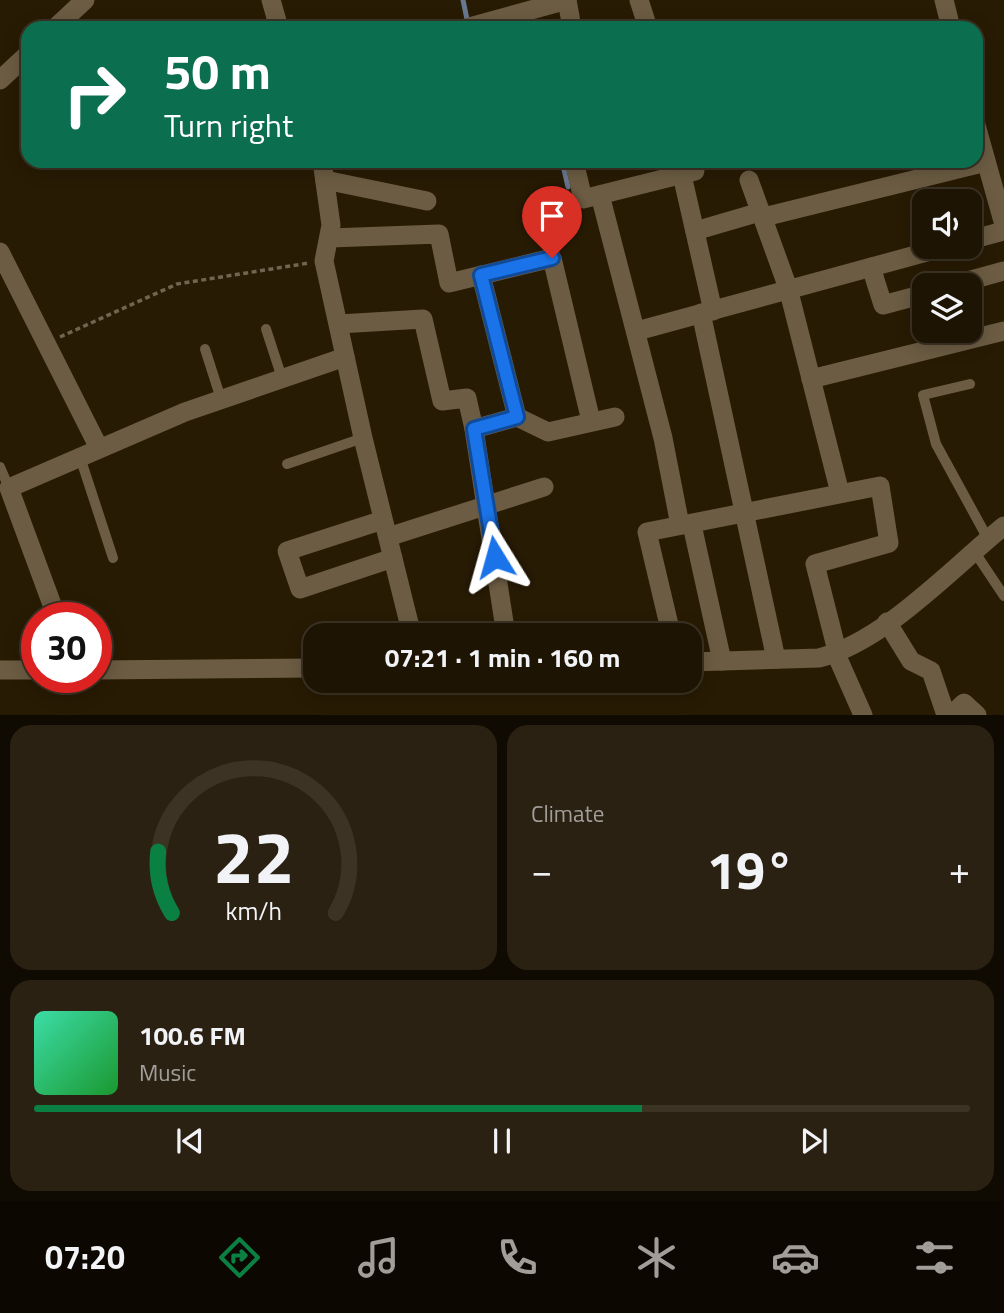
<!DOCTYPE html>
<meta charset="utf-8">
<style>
:root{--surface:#1e1403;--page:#2b2112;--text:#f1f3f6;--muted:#a19e9a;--line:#3c3325;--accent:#0b8043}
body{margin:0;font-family:"Titillium Web",sans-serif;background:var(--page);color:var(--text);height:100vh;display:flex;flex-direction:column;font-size:26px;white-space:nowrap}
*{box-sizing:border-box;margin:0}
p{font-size:23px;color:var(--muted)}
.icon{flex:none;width:38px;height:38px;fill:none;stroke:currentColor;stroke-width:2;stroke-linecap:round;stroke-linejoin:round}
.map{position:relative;height:715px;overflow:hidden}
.sheet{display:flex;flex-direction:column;gap:10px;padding:10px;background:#100b02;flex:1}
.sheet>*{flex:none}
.top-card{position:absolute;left:21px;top:21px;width:962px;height:147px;border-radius:21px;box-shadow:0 4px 18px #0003,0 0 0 2px var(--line);background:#0b6e4f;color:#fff;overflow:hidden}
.tools{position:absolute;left:912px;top:189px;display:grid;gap:14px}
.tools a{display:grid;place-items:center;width:70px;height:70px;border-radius:14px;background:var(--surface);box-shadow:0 4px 18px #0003,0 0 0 2px var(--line);font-size:35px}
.speed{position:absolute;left:21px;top:602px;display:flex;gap:14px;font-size:35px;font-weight:700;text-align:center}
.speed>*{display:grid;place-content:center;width:91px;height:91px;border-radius:50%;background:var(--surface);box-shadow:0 4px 18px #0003,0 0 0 2px var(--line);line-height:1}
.speed .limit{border:10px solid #d22;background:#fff;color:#111}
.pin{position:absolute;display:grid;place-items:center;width:60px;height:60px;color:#fff;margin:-72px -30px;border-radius:50% 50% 50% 0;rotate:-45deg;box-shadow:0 0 7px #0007}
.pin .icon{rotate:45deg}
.me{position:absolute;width:77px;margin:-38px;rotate:352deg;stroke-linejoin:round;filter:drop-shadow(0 0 5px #0008)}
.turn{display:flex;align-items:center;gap:24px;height:147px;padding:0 28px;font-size:32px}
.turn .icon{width:91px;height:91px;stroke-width:2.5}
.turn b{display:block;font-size:49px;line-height:60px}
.big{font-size:52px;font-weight:700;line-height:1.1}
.sheet .card{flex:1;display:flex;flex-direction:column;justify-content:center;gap:10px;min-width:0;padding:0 24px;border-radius:21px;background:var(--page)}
.sheet .dial{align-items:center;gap:0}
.dial svg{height:182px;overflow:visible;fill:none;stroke:var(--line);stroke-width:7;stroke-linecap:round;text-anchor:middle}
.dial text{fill:var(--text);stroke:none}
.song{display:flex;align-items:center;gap:21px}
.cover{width:84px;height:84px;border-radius:10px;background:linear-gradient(135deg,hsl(160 70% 55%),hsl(130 70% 35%))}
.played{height:7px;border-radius:4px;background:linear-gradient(90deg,var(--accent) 65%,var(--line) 65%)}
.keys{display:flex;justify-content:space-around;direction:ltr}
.heat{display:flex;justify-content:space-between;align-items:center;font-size:38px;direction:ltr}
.sheet .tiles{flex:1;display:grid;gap:10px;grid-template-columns:1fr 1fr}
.card:last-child{grid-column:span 2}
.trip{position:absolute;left:303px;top:623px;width:399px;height:70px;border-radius:21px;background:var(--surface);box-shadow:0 4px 18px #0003,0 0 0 2px var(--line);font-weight:700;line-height:70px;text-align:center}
.menu{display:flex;height:112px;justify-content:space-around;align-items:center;background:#0c0801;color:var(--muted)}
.menu .icon{width:49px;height:49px}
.menu .selected{color:var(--accent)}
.menu b{font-size:32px;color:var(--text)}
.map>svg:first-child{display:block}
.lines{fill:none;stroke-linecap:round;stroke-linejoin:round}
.stream{stroke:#697891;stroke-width:5}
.path{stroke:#706550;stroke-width:3.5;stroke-dasharray:5 3.5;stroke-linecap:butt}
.service{stroke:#6c5c43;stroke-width:10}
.minor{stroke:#6c5c43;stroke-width:19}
.route-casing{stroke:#114b97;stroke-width:18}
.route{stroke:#1a73e8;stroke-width:12}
</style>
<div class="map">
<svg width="1004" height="715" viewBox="0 0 1004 715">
<rect width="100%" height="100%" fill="#281b04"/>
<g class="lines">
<g class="stream">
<path d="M463,0L468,24"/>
<path d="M562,161L568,187"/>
</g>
<path class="path" d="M60,337L177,284L309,263"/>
<g class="service">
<path d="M266,329L282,378"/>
<path d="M205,349L221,399"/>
<path d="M970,384L923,395L936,444L988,539"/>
<path d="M80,457L113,558"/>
<path d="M287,464L363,438"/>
<path d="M0,467L9,488"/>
<path d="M974,551L1004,596"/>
</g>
<g class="minor">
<path d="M271,0L279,28"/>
<path d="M567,0L572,28"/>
<path d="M639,0L648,28"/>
<path d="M944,0L951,28"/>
<path d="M55,28L85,0"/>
<path d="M466,28L567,0"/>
<path d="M0,80L28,54"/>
<path d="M976,125L1004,225"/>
<path d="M322,161L331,225L324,261L363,438L412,635"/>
<path d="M574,161L583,199L695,171L692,161"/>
<path d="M682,175L713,311"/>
<path d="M325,180L427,201"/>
<path d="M749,180L788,288L840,493"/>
<path d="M600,195L663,438L680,525"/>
<path d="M695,231L760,212L768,216L986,162"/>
<path d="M330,238L439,234L449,283L552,258L591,421"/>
<path d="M970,240L1004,231"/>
<path d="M0,252L99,448"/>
<path d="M871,267L883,305L924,294"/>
<path d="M481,275L517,417"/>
<path d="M953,285L1004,271"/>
<path d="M701,313L776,659"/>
<path d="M339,324L423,319L442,401L467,398L474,429"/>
<path d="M637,331L945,247"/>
<path d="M811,379L1004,331"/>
<path d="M383,520L287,551L300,589L393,558"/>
<path d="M692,525L722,661"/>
<path d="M388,537L544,487"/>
<path d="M57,618L9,488L185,412L345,357"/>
<path d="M887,622L911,661L931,671L946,715"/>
<path d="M670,629L647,532L880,486L889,543L815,564L836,647"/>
<path d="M506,635L474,429L517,417L548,432L615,417"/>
<path d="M836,654L863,715"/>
<path d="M690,662L819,658C885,641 951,569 1004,526"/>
<path d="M0,670H37"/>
<path d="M96,670L315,668"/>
<path d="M951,715L964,703L977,715"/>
</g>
</g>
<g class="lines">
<g class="route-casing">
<path id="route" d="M495,557L474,429L517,417L481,275L552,258"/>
</g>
<use href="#route" class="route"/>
</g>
</svg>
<div class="tools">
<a><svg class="icon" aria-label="sound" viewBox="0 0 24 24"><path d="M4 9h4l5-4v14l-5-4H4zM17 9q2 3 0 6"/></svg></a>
<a><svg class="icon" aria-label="layers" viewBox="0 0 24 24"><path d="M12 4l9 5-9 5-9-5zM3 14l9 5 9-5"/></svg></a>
</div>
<div class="speed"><div class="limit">30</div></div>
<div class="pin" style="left:552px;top:258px;background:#d93025"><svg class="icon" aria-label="arrive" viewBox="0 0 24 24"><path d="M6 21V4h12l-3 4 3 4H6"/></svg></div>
<svg class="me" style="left:495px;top:557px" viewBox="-20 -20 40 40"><path d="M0-17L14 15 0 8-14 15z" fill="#1a73e8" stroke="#fff" stroke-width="4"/></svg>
<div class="trip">07:21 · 1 min · 160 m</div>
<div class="top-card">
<div class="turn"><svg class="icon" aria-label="right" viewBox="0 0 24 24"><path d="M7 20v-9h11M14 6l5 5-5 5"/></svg><div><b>50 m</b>Turn right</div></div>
</div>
</div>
<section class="sheet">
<div class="tiles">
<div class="card dial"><svg viewBox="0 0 100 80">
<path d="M14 69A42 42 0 1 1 86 69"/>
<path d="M14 69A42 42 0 0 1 8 42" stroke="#0b8043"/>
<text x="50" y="56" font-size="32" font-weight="700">22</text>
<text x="50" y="72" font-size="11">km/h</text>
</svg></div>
<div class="card"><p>Climate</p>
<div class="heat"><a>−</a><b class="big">19°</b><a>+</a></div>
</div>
<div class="card">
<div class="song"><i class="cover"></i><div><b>100.6 FM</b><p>Music</p></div></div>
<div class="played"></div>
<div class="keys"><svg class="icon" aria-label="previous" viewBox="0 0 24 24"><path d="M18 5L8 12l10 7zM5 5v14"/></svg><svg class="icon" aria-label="pause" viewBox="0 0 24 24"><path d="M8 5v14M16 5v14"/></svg><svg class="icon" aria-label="next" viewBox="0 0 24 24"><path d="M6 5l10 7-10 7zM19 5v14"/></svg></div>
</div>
</div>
</section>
<nav class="menu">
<b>07:20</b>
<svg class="icon selected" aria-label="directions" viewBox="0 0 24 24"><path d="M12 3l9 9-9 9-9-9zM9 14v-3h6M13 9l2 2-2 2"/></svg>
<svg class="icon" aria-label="music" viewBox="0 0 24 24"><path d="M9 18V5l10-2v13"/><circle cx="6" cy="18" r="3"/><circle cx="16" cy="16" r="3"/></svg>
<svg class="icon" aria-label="phone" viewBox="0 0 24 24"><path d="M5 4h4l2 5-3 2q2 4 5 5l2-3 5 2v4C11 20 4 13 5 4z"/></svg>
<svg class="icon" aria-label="climate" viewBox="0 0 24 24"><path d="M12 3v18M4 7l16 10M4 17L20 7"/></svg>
<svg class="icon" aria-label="car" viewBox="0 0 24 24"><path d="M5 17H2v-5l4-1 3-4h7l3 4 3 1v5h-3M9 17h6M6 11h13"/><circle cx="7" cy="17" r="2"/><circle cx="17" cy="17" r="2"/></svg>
<svg class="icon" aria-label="filters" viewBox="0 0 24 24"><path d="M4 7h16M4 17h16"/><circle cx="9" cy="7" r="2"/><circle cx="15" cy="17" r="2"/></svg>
</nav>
